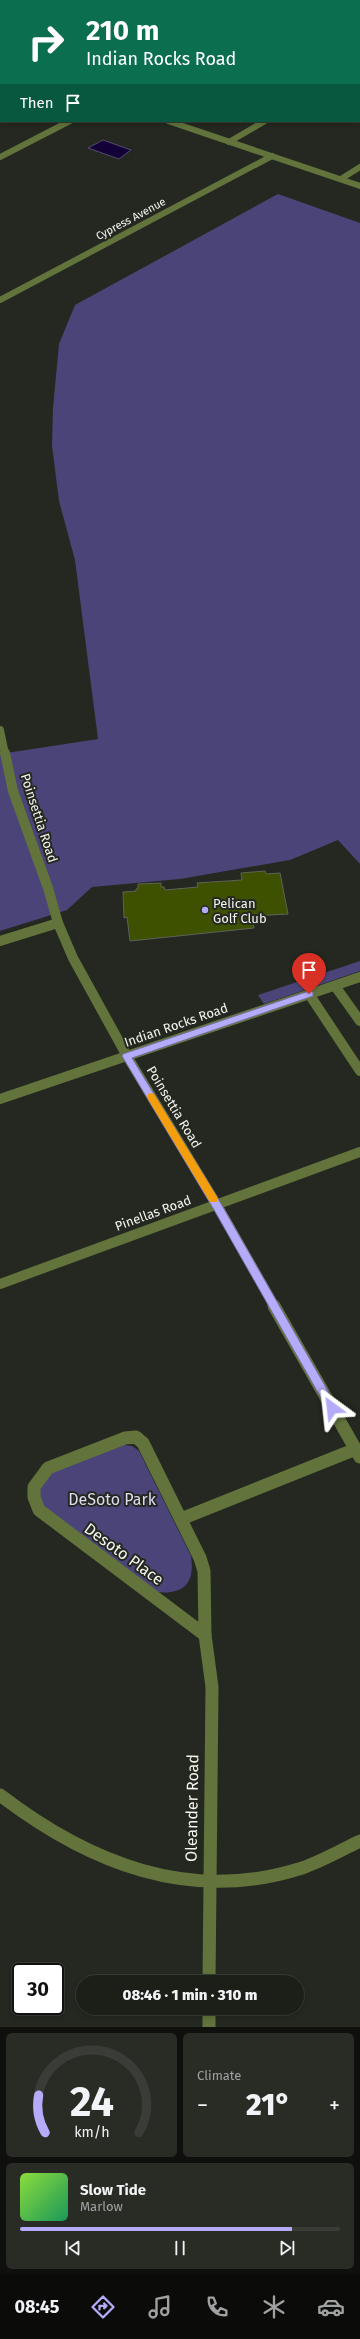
<!DOCTYPE html>
<meta charset="utf-8">
<style>
:root{--surface:#1c1e18;--page:#292b25;--text:#f1f3f6;--muted:#a0a2a2;--line:#3a3c37;--accent:#b4acf9}
body{margin:0;font-family:"Fira Sans",sans-serif;background:var(--page);color:var(--text);height:100vh;display:flex;flex-direction:column;font-size:15px;white-space:nowrap}
*{box-sizing:border-box;margin:0}
p{font-size:13px;color:var(--muted)}
.icon{flex:none;width:22px;height:22px;fill:none;stroke:currentColor;stroke-width:2;stroke-linecap:round;stroke-linejoin:round}
.map{position:relative;height:2027px;overflow:hidden}
.details{display:flex;flex-direction:column;gap:6px;padding:6px;background:#0f100d;flex:1}
.details>*{flex:none}
.guide{position:absolute;left:0px;top:0px;width:360px;height:122px;box-shadow:0 2px 6px #0003,0 0 0 1px var(--line);background:#0b6e4f;color:#fff;overflow:hidden}
.speed{position:absolute;left:12px;top:1963px;display:flex;gap:8px;font-size:20px;font-weight:700;text-align:center}
.speed>*{display:grid;place-content:center;width:52px;height:52px;border-radius:50%;background:var(--surface);box-shadow:0 2px 6px #0003,0 0 0 1px var(--line);line-height:1}
.speed .limit{border:2px solid #111;border-radius:6px;background:#fff;color:#111}
.pin{position:absolute;display:grid;place-items:center;width:34px;height:34px;color:#fff;margin:-41px -17px;border-radius:50% 50% 50% 0;rotate:-45deg;box-shadow:0 0 4px #0007}
.pin .icon{rotate:45deg}
.me{position:absolute;width:44px;margin:-22px;rotate:330deg;stroke-linejoin:round;filter:drop-shadow(0 0 3px #0008)}
.turn{display:flex;align-items:center;gap:14px;height:84px;padding:0 20px;font-size:18px}
.turn .icon{width:52px;height:52px;stroke-width:2.5}
.turn b{display:block;font-size:28px;line-height:34px}
.then{display:flex;align-items:center;height:38px;padding:0 20px;background:#0003;gap:8px;font-size:15px}
.big{font-size:30px;font-weight:800;line-height:1.1}
.details .tile{flex:1;display:flex;flex-direction:column;justify-content:center;gap:6px;min-width:0;padding:0 14px;border-radius:6px;background:var(--page)}
.details .dial{align-items:center;gap:0}
.dial svg{height:104px;overflow:visible;fill:none;stroke:var(--line);stroke-width:7;stroke-linecap:round;text-anchor:middle}
.dial text{fill:var(--text);stroke:none}
.song{display:flex;align-items:center;gap:12px}
.cover{width:48px;height:48px;border-radius:6px;background:linear-gradient(135deg,hsl(90 70% 55%),hsl(150 70% 35%))}
.played{height:4px;border-radius:2px;background:linear-gradient(90deg,var(--accent) 85%,var(--line) 85%)}
.keys{display:flex;justify-content:space-around;direction:ltr}
.heat{display:flex;justify-content:space-between;align-items:center;font-size:22px;direction:ltr}
.details .tiles{flex:1;display:grid;gap:6px;grid-template-columns:1fr 1fr}
.tile:last-child{grid-column:span 2}
.trip{position:absolute;left:76px;top:1975px;width:228px;height:40px;border-radius:20px;background:var(--surface);box-shadow:0 2px 6px #0003,0 0 0 1px var(--line);font-weight:800;line-height:40px;text-align:center}
.tabs{display:flex;height:64px;justify-content:space-around;align-items:center;background:#0b0c0a;color:var(--muted)}
.tabs .icon{width:28px;height:28px}
.tabs .current{color:var(--accent)}
.tabs b{font-size:18px;color:var(--text)}
.map>svg:first-child{display:block}
.green{fill:#4b4478}
.water{fill:#120037;stroke:#564a6e}
.building{fill:#3e5101;stroke:#5e6259}
.lines{fill:none;stroke-linecap:round;stroke-linejoin:round}
.minor-far2{stroke:#62743c;stroke-width:6}
.minor-far1{stroke:#62743c;stroke-width:10}
.minor{stroke:#62743c;stroke-width:13}
.tertiary-far2{stroke:#62743c;stroke-width:6}
.tertiary-far1{stroke:#62743c;stroke-width:8}
.tertiary{stroke:#62743c;stroke-width:10}
.route{fill:#b4acf9;stroke:#7570a2}
.slow{fill:#f59e0b}
.poi-dot{fill:#b4acf9;stroke:#252820;stroke-width:1.5}
.labels{text-anchor:middle;dominant-baseline:central;stroke-width:4;stroke-linejoin:round;paint-order:stroke}
.far-street-label{font-size:11px;fill:#f3f5ef;stroke:#252820}
.street-label{font-size:13px;fill:#f3f5ef;stroke:#252820}
.poi-label{font-size:13px;fill:#f3f5ef;stroke:#252820;text-anchor:start}
.near-park-label{font-size:16px;fill:#deddf3;stroke:#252820}
.near-street-label{font-size:16px;fill:#f3f5ef;stroke:#252820}
</style>
<div class="map">
<svg width="360" height="2027" viewBox="0 0 360 2027">
<rect width="100%" height="100%" fill="#252820"/>
<g class="green">
<path d="M278,194L360,223V864L338,840L290,860L180,879L92,887L67,910L0,931V754L98,739L75,560L59,501L52,445L53,408L59,344L75,305Z"/>
<path d="M360,961V971L264,1004L258,995Z"/>
<path d="M124,1445L132,1446L139,1451L191,1556C195,1583 184,1595 156,1592L44,1506L40,1500L39,1485L53,1472Z"/>
</g>
<path class="water" d="M103,140L131,150L119,159L88,148Z"/>
<path class="building" d="M265,871L266,874L280,873L288,914L252,916L254,928L130,941L127,917L124,918L123,892L136,891V889H138V884L161,883V887H164L165,890L198,887L197,883L242,880L241,873Z"/>
<g class="lines">
<g class="minor-far2">
<path d="M247,0L250,1"/>
<path d="M336,0L340,1"/>
<path d="M18,1L20,0"/>
<path d="M131,1L133,0"/>
<path d="M229,142L265,121"/>
<path d="M0,157L70,121"/>
<path d="M341,179L360,167"/>
<path d="M0,300L272,156"/>
</g>
<g class="minor-far1">
<path d="M0,941L58,923"/>
<path d="M335,986L360,1021"/>
<path d="M309,994L360,1071"/>
<path d="M127,1056L217,1205L275,1307"/>
<path d="M0,1284L360,1152"/>
</g>
<g class="minor">
<path d="M274,1306L360,1457"/>
<path d="M136,1437L143,1443L200,1558L204,1571L205,1635L39,1510L34,1497V1487L48,1468L125,1438Z"/>
<path d="M181,1519L356,1449"/>
<path d="M205,1635L212,1687L209,1982"/>
<path d="M0,1795C89,1863 190,1904 302,1868C322,1861 341,1850 360,1841"/>
<path d="M209,2008V2027"/>
</g>
<path class="tertiary-far2" d="M168,121L360,186"/>
<path class="tertiary-far1" d="M0,730L5,754"/>
<g class="tertiary">
<path d="M5,753L13,791L48,888L58,923L73,958L127,1056"/>
<path d="M0,1099L360,977"/>
</g>
</g>
<path class="route" d="M309,991L313,992V996L132,1058L220,1202L336,1405L338,1408L332,1413L329,1412L213,1208L122,1056L123,1054Z"/>
<path class="slow" d="M151,1093L154,1094L217,1197V1202H210L148,1099V1094Z"/>
<circle class="poi-dot" cx="205" cy="910" r="4"/>
<g class="labels">
<g class="far-street-label">
<text transform="translate(131 219) rotate(-28)">Cypress Avenue</text>
</g>
<g class="street-label">
<text transform="translate(39 818) rotate(72)">Poinsettia Road</text>
<text transform="translate(176 1025) rotate(-19)">Indian Rocks Road</text>
<text transform="translate(174 1107) rotate(59)">Poinsettia Road</text>
<text transform="translate(153 1213) rotate(-20)">Pinellas Road</text>
</g>
<g class="poi-label">
<text x="213" y="903">Pelican<tspan x="213" dy="15">Golf Club</tspan></text>
</g>
<g class="near-park-label">
<text x="112" y="1499">DeSoto Park</text>
</g>
<g class="near-street-label">
<text transform="translate(124 1554) rotate(36)">Desoto Place</text>
<text transform="translate(192 1808) rotate(-89)">Oleander Road</text>
</g>
</g>
</svg>
<div class="speed"><div class="limit">30</div></div>
<div class="pin" style="left:309px;top:994px;background:#d93025"><svg class="icon" aria-label="arrive" viewBox="0 0 24 24"><path d="M6 21V4h12l-3 4 3 4H6"/></svg></div>
<svg class="me" style="left:332px;top:1408px" viewBox="-20 -20 40 40"><path d="M0-17L14 15 0 8-14 15z" fill="#b4acf9" stroke="#fff" stroke-width="4"/></svg>
<div class="trip">08:46 · 1 min · 310 m</div>
<div class="guide">
<div class="turn"><svg class="icon" aria-label="right" viewBox="0 0 24 24"><path d="M7 20v-9h11M14 6l5 5-5 5"/></svg><div><b>210 m</b>Indian Rocks Road</div></div>
<div class="then">Then<svg class="icon" aria-label="arrive" viewBox="0 0 24 24"><path d="M6 21V4h12l-3 4 3 4H6"/></svg></div>
</div>
</div>
<section class="details">
<div class="tiles">
<div class="tile dial"><svg viewBox="0 0 100 80">
<path d="M14 69A42 42 0 1 1 86 69"/>
<path d="M14 69A42 42 0 0 1 9 40" stroke="#b4acf9"/>
<text x="50" y="56" font-size="32" font-weight="700">24</text>
<text x="50" y="72" font-size="11">km/h</text>
</svg></div>
<div class="tile"><p>Climate</p>
<div class="heat"><a>−</a><b class="big">21°</b><a>+</a></div>
</div>
<div class="tile">
<div class="song"><i class="cover"></i><div><b>Slow Tide</b><p>Marlow</p></div></div>
<div class="played"></div>
<div class="keys"><svg class="icon" aria-label="previous" viewBox="0 0 24 24"><path d="M18 5L8 12l10 7zM5 5v14"/></svg><svg class="icon" aria-label="pause" viewBox="0 0 24 24"><path d="M8 5v14M16 5v14"/></svg><svg class="icon" aria-label="next" viewBox="0 0 24 24"><path d="M6 5l10 7-10 7zM19 5v14"/></svg></div>
</div>
</div>
</section>
<nav class="tabs">
<b>08:45</b>
<svg class="icon current" aria-label="directions" viewBox="0 0 24 24"><path d="M12 3l9 9-9 9-9-9zM9 14v-3h6M13 9l2 2-2 2"/></svg>
<svg class="icon" aria-label="music" viewBox="0 0 24 24"><path d="M9 18V5l10-2v13"/><circle cx="6" cy="18" r="3"/><circle cx="16" cy="16" r="3"/></svg>
<svg class="icon" aria-label="phone" viewBox="0 0 24 24"><path d="M5 4h4l2 5-3 2q2 4 5 5l2-3 5 2v4C11 20 4 13 5 4z"/></svg>
<svg class="icon" aria-label="climate" viewBox="0 0 24 24"><path d="M12 3v18M4 7l16 10M4 17L20 7"/></svg>
<svg class="icon" aria-label="car" viewBox="0 0 24 24"><path d="M5 17H2v-5l4-1 3-4h7l3 4 3 1v5h-3M9 17h6M6 11h13"/><circle cx="7" cy="17" r="2"/><circle cx="17" cy="17" r="2"/></svg>
</nav>
